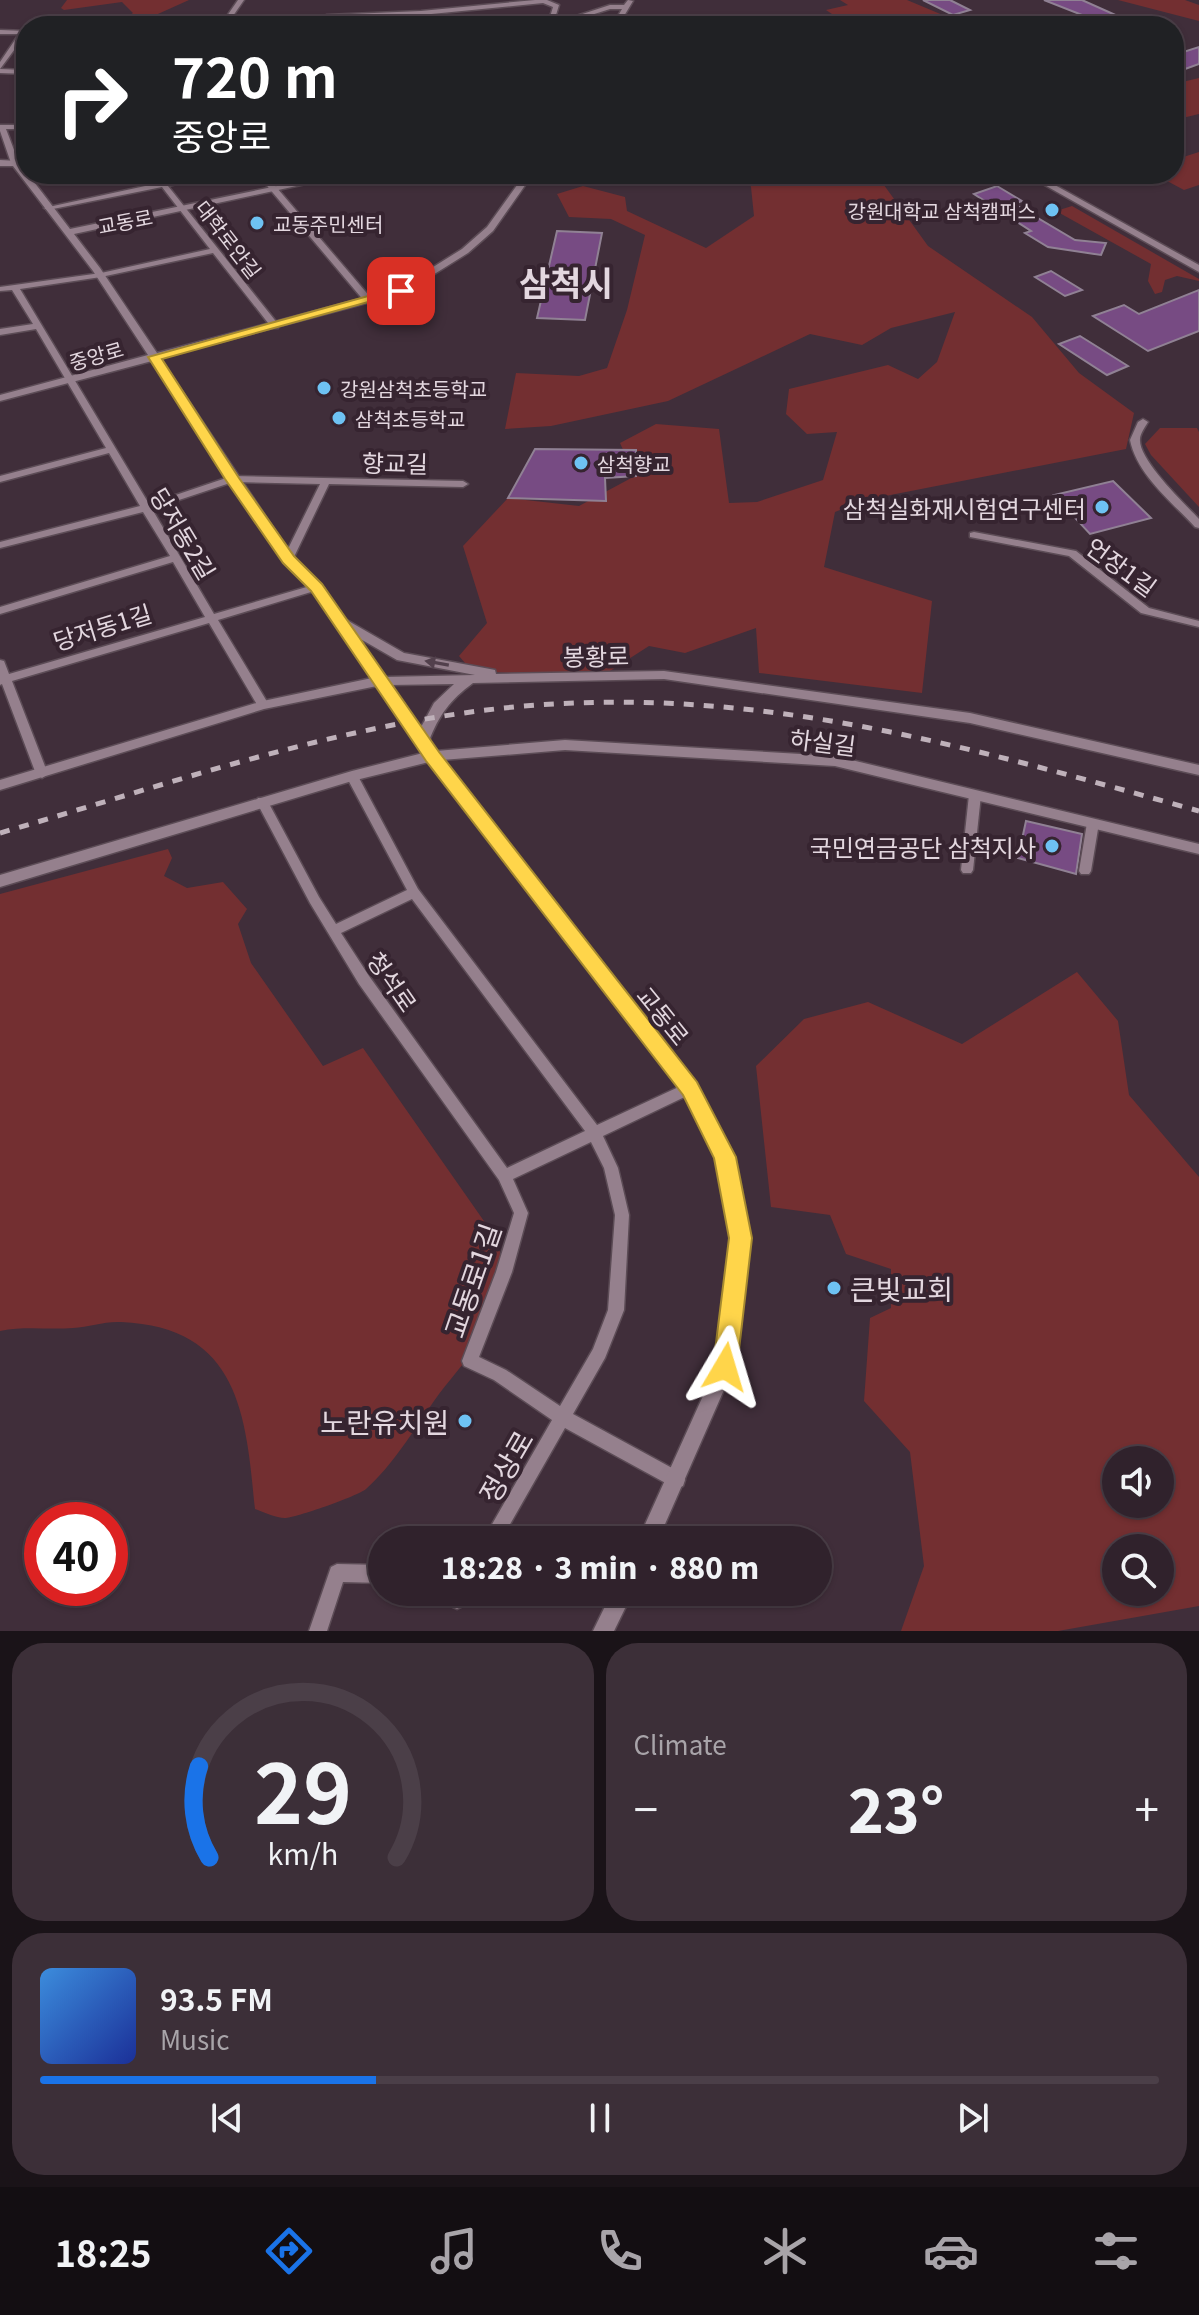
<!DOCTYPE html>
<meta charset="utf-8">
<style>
:root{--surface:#30222c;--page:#3c2f38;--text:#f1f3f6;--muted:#a8a4a9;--line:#4b3f48;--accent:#1a73e8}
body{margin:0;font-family:Georgia,"Noto Sans KR",serif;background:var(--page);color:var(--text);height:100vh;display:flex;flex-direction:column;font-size:30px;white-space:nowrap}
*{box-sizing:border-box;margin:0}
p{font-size:26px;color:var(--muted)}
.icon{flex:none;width:44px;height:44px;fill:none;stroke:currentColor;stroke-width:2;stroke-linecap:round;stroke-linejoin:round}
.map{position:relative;height:1631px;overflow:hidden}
.details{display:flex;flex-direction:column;gap:12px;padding:12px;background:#1a1318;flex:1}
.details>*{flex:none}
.top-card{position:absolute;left:16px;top:16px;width:1168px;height:168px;border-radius:32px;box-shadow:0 2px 6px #0004,0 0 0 2px var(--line);background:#202124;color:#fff;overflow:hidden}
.tools{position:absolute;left:1102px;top:1446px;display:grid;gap:16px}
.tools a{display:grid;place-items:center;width:72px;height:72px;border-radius:50%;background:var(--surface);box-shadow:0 2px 6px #0004,0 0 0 2px var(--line);font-size:40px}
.speed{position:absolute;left:24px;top:1502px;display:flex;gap:16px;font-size:40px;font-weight:700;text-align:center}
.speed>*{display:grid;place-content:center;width:104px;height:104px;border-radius:50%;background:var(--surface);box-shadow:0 2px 6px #0004,0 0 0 2px var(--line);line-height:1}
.speed .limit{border:12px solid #d22;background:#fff;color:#111}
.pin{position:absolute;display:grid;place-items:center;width:68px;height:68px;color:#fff;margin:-34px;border-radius:16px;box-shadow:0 4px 12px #0006}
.me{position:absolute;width:88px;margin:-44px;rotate:7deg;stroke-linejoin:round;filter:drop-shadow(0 0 6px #0008)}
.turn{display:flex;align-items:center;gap:28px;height:168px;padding:0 24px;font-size:36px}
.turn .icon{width:104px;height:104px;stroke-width:2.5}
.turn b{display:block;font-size:56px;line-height:68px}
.big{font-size:60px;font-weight:800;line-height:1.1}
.details .widget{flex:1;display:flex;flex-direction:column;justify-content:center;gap:12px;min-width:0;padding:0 28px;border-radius:32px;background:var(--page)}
.details .dial{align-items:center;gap:0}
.dial svg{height:208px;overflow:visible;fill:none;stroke:var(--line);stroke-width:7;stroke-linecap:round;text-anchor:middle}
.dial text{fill:var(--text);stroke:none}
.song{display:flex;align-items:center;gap:24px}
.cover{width:96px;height:96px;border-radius:12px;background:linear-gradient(135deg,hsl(210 70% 55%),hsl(230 70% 35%))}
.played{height:8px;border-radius:4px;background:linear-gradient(90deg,var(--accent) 30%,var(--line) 30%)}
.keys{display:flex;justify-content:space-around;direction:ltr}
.heat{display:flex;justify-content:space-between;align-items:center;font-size:44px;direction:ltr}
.details .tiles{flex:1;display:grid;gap:12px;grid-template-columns:1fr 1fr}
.widget:last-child{grid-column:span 2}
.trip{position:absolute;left:368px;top:1526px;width:464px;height:80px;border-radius:40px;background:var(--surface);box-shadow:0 2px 6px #0004,0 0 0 2px var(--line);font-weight:800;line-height:80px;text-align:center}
.tabs{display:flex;height:128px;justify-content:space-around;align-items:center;background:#130e12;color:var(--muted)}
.tabs .icon{width:56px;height:56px}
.tabs .selected{color:var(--accent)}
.tabs b{font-size:36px;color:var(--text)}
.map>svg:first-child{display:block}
.green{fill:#732f31;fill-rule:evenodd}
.building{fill:#774b83;stroke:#908194;stroke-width:2}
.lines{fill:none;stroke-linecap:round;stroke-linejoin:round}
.minor-casing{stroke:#5c4c56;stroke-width:3}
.tertiary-casing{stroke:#5c4c56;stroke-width:3}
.minor{fill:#95808d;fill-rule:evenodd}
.tertiary{fill:#95808d;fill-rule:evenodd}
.rail{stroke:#bfb1ba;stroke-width:5;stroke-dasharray:10 10;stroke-linecap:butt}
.oneway{fill:#52404c}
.route{fill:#ffd54a;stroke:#a68a30;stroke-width:2}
.poi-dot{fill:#6ec2f3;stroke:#362430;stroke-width:3}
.labels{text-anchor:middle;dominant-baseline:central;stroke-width:8;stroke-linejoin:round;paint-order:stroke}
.far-poi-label{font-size:20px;fill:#e3d7df;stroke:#362430;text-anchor:start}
.far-street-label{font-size:20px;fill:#e3d7df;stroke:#362430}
.street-label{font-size:24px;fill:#e3d7df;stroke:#362430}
.poi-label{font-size:24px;fill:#e3d7df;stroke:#362430;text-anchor:end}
.near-street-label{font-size:28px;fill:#e3d7df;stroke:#362430}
.near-poi-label{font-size:28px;fill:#e3d7df;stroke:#362430;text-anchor:start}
.far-town-label{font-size:34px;font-weight:bold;fill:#e3d7df;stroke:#362430}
</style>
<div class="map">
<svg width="1199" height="1631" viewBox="0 0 1199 1631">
<rect width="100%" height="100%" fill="#402e3a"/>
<g class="green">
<path d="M67,0H189L149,18L148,26H127L123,20L133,13L122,2L64,10L61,8Z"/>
<path d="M840,0H907L969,26L868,14L838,18L826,10L848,5Z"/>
<path d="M1118,0H1185L1199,5V21Z"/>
<path d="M1199,78V114L1174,120V84Z"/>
<path d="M1199,152V185L1184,190L1154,174H1174V160Z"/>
<path d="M745,174H876L928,246L1032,317L1079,373L1134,413L1126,449L865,500L835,512L824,567L932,601L922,693L759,673L756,628L685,653L649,646L599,678L472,671L459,656L487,623L463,546L508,498L579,506L635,476L620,443L656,424L719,429L729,503L757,502L823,480L837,432L807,434L786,414L789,389L888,365L918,379L937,362L955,312L891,328L862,345L810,334L668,401L551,426L505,429L516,373L579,376L607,368L627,310L645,235L611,219L569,217L557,194L583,186L625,197L627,211L706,248L754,216L751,187Z"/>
<path d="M1072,206L1199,279V281L1177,276L1165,280L1162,292L1155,294L1148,281L1151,264L1056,211Z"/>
<path d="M1160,428H1197L1199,432V507L1151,455L1145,444Z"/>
<path d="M168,849L172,858L164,876L187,888L223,882L247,909L238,924L251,963L323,1066L363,1048L493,1234C527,1304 472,1349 434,1401C414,1430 392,1466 366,1489C358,1496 295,1518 285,1518C276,1518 264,1512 255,1509C246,1414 239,1327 121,1322C105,1321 89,1327 73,1328C48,1330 25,1326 0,1331V894Z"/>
<path d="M1077,972L1118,1021L1129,1095L1199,1177V1606L1058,1631H901L924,1566L910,1452L864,1401L870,1318L891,1308V1269L846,1254L830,1215L771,1207L756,1066L804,1019L868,1002L962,1044ZM1116,1460H1160V1504H1116ZM1116,1548H1160V1592H1116Z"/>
</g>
<g class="building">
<path d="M923,0H950L970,10L953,15Z"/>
<path d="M1044,0H1082L1140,26H1110Z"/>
<path d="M1199,47V64L1174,73V55Z"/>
<path d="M997,186L1022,201L1014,204L1075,240L1106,243L1101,255L1048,247L1025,233L1031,231L974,194Z"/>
<path d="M557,231L602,233L585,320L537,318Z"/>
<path d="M1051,271L1082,290L1065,296L1035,277Z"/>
<path d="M1199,290V331L1148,351L1093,316L1124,305L1139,314Z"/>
<path d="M1080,336L1128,366L1107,375L1059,344Z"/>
<path d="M535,449L636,450V476L605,478L606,501L508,498Z"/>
<path d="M1113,481L1151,518L1090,534L1054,495Z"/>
<path d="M1026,821L1082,834L1076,874L1018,858Z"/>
</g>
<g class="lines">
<g class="minor-casing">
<g id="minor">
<path d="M238,0H244L226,26H220Z"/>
<path d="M535,0H547L559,5L556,15L564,20L610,5H624L628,0L633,1L618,26H612L622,9H610L563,24L550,17L553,7L543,3L421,15L328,19L306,26H296L327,15L421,11Z"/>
<path d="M0,30L26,31V34L0,69L26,70V74L0,73V62L19,34H0Z"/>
<path d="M0,125H26V129H6L19,163L18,165L11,163L0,131Z"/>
<path d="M151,174H159L165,182L206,174H221L168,186L278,324V328H272L213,253L101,277L20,289L149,504L232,476L463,481L468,484L463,487L329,484L293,559L288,562L283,559L320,484L233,482L152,509L214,614L317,584L322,587L321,589L218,620L269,705L267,708H259L209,623L12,681L48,774L42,778L36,774L2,684L0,685V660L4,661L9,674L205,617L173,562L0,614V607L170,556L143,512L0,548V542L140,506L109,453L0,482V476L106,448L36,329L0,335V329L33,324L12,290L0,291V287L101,273L210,249L162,187L48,210L44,208L159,183Z"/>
<path d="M257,174H265L371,298V302H365Z"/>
<path d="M1143,419L1148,422C1145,427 1140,434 1140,439C1138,460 1185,504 1199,519V528L1195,527C1172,502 1137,475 1130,440L1138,422Z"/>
<path d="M974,532L1076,551L1149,608L1199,621V627L1141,613L1069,556L970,537V533Z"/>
<path d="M352,772L358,776L418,889L597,1125L685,1084L690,1082L695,1084L697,1088L695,1092L603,1136L618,1168L629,1215L624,1310L605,1358L573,1414L683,1474L685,1480L683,1486L677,1488L671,1486L565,1428L501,1540H483L552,1420L494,1380L464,1366L462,1361L496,1272L514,1213L499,1180L359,984L310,903L256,801L258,798H266L319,897L336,924L407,890L346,776ZM412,899L585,1131L507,1168L369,976L341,933ZM591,1142L604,1168L615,1215L608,1310L593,1349L560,1406L506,1370L479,1357L512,1272L528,1213L513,1179Z"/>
<path d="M975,791L981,795L973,870L971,873H963L961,870L969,795Z"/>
<path d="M1093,819L1099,823L1091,871L1089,874H1081L1079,871L1087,823Z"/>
<path d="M337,1564L382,1565V1583L343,1582L327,1631H309L331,1567Z"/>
<path d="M430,1592H470L463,1606L457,1609L433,1598Z"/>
</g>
</g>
<g class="tertiary-casing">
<g id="tertiary">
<path d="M0,160L18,161L70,229L335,174H352L74,234L100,268L157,353L398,289L462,249L487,227L525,174H533L493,231L468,253L404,293L160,358L292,556L321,584L345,619L404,653L490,669L495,670L496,674L664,671L970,713L1199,765V775L970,723L664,679L473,683C450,700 439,715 429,741L436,751L565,740L835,756L1199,844V854L835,766L565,750L442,760L696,1083L733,1157L749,1238L734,1367L658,1540H638L716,1367L731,1238L717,1157L684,1093L429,762L352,781L0,887V875L352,771L423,753L377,686L264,709L0,790V780L263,701L372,678L313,590L284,562L152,361L0,401V395L148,355L93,271L13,166H0ZM357,637L397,660L475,675L385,677ZM454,684L434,703L420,729L390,685Z"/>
<path d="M1025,174H1035L1199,265V272Z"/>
<path d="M612,1592H633L614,1631H593Z"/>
</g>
</g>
<use href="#minor" class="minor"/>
<use href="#tertiary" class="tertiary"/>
<path class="rail" d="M0,833C169,784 338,724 514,707C758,684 968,747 1199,811"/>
</g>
<defs><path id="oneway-solid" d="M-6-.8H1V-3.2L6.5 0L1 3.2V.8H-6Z" transform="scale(2)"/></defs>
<use class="oneway" href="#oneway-solid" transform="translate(437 663) rotate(-170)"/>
<path class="route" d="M397,288L408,291L162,359L239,478L294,556L322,584L439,752L697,1082L736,1157L752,1238L737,1367L733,1375L725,1379L716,1375L713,1367L729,1238L714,1158L683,1095L426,761L311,591L283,563L225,479L148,357Z"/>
<g class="poi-dot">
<circle cx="1052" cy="210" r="8"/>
<circle cx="257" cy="223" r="8"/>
<circle cx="324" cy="388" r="8"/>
<circle cx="339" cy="418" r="8"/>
<circle cx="581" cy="463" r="8"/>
<circle cx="1102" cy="507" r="8"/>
<circle cx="1052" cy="846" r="8"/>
<circle cx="834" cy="1288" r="8"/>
<circle cx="465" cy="1421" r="8"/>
</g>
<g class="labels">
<g class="far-poi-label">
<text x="1036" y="210" text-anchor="end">강원대학교 삼척캠퍼스</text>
<text x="273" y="223">교동주민센터</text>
<text x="340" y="388">강원삼척초등학교</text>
<text x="355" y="418">삼척초등학교</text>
<text x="597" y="463">삼척향교</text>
</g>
<g class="far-street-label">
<text transform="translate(125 221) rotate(-11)">교동로</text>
<text transform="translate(229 239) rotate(52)">대학로안길</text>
<text transform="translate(96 355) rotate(-16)">중앙로</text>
</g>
<g class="street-label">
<text transform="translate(395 462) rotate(1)">향교길</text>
<text transform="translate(184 533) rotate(59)">당저동2길</text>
<text transform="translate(1122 566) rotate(36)">언장1길</text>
<text transform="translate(102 626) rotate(-17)">당저동1길</text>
<text transform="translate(596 655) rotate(-1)">봉황로</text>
<text transform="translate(823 741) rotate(7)">하실길</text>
<text transform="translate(393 981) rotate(55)">청석로</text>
<text transform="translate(664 1015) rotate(51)">교동로</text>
</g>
<g class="poi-label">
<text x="1086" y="507">삼척실화재시험연구센터</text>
<text x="1036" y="846">국민연금공단 삼척지사</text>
</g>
<g class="near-street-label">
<text transform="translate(471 1280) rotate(-71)">교동로1길</text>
<text transform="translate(505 1466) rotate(-60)">정상로</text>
</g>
<g class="near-poi-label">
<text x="850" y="1288">큰빛교회</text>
<text x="449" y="1421" text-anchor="end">노란유치원</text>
</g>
<g class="far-town-label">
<text x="566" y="281">삼척시</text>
</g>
</g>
</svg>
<div class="tools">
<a><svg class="icon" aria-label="sound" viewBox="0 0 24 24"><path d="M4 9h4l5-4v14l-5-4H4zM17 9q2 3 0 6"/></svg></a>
<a><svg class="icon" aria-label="search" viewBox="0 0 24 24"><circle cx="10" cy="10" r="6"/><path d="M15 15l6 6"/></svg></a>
</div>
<div class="speed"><div class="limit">40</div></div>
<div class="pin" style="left:401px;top:291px;background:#d93025"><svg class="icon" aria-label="arrive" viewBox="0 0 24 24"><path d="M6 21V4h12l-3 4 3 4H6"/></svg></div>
<svg class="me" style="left:725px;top:1367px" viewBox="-20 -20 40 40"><path d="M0-17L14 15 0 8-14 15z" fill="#ffd54a" stroke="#fff" stroke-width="4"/></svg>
<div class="trip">18:28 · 3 min · 880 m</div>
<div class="top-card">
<div class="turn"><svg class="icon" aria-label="right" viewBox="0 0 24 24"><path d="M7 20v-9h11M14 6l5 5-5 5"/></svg><div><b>720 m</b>중앙로</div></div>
</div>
</div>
<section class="details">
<div class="tiles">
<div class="widget dial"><svg viewBox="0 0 100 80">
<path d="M14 69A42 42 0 1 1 86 69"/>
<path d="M14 69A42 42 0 0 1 10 34" stroke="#1a73e8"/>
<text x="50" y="56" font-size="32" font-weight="700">29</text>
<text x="50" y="72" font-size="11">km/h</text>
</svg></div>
<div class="widget"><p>Climate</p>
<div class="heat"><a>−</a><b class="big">23°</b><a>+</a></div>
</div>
<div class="widget">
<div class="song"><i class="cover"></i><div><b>93.5 FM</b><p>Music</p></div></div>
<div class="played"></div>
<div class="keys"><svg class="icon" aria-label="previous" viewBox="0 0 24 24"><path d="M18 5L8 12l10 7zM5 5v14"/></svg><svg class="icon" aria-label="pause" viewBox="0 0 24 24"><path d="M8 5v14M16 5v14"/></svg><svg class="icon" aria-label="next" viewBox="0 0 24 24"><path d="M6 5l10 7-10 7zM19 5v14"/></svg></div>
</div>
</div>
</section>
<nav class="tabs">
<b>18:25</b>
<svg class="icon selected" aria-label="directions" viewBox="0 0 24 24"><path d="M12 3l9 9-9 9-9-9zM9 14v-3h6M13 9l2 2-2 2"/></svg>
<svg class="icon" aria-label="music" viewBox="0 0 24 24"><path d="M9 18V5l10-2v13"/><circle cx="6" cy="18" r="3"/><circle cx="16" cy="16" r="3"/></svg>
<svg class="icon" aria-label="phone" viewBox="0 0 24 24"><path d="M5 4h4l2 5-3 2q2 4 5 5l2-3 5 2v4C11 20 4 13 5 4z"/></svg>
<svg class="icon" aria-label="climate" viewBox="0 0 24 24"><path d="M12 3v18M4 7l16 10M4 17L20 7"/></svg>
<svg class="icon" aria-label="car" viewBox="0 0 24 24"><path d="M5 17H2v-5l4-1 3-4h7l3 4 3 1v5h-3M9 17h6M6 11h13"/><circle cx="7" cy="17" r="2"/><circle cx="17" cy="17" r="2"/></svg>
<svg class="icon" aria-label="filters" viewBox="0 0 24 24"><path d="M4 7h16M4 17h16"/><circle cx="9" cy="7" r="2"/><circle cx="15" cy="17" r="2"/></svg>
</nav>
